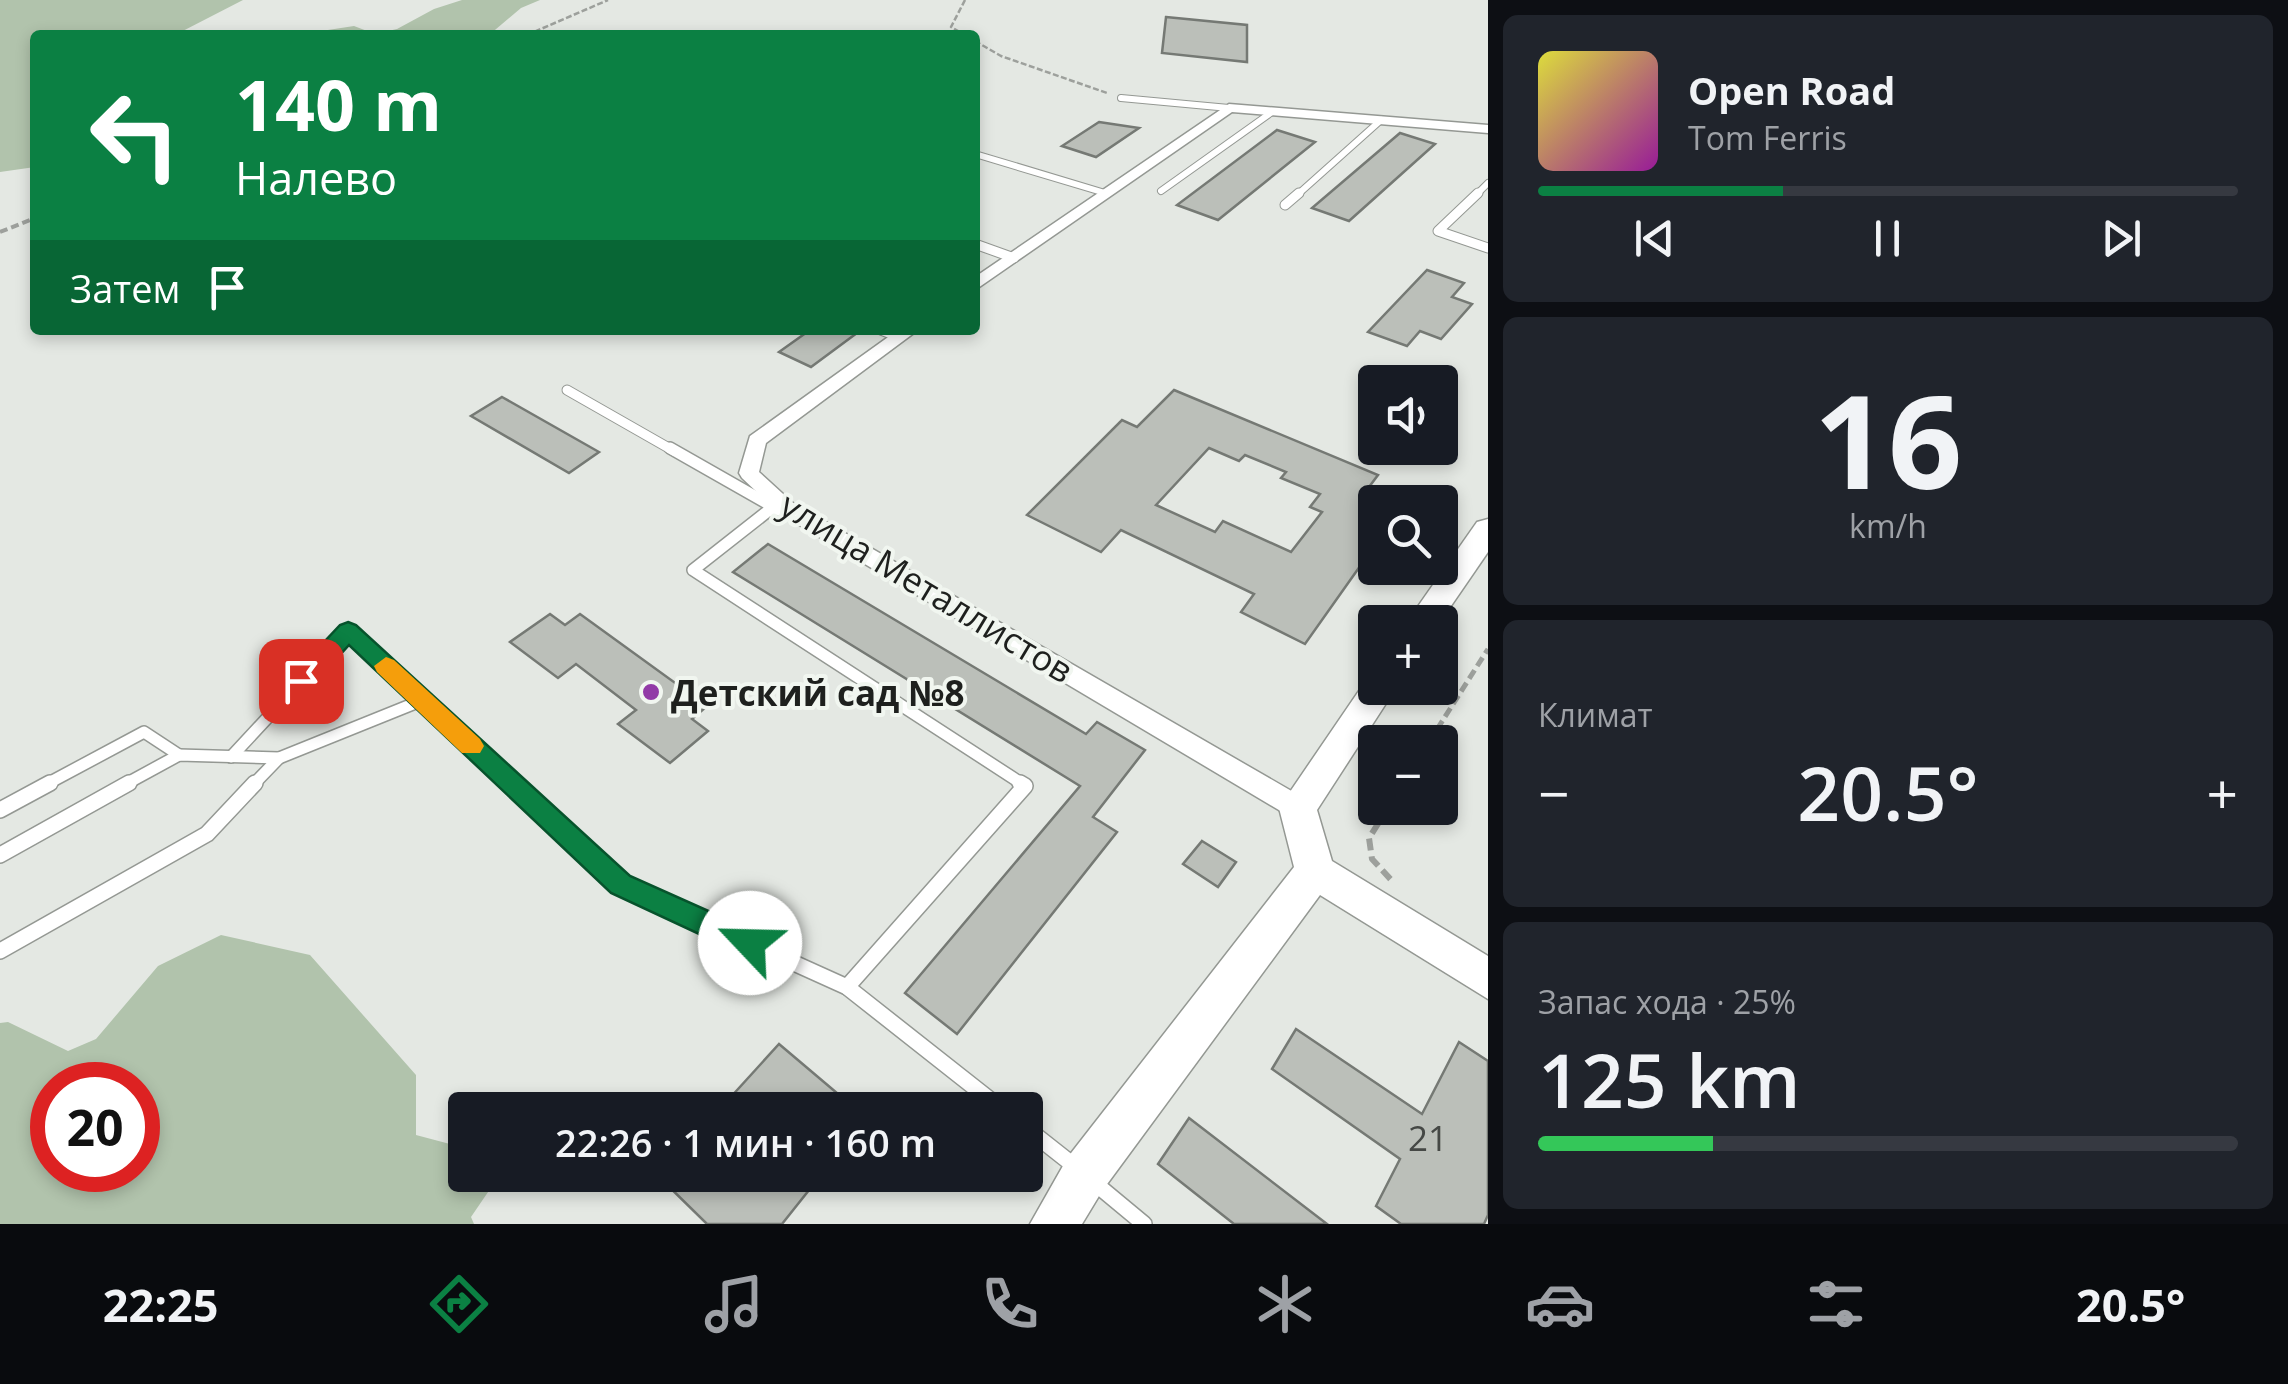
<!DOCTYPE html>
<html lang="ru">
<meta charset="utf-8">
<style>
:root{--surface:#171b24;--page:#20242c;--text:#f1f3f6;--muted:#9ea1a6;--line:#363941;--accent:#0b8043}
body{margin:0;font-family:"Open Sans",sans-serif;background:var(--page);color:var(--text);height:100vh;display:flex;flex-direction:column;font-size:38px;white-space:nowrap}
*{box-sizing:border-box;margin:0}
p{font-size:32px;color:var(--muted)}
.icon{flex:none;width:55px;height:55px;fill:none;stroke:currentColor;stroke-width:2;stroke-linecap:round;stroke-linejoin:round}
.map{position:relative;flex:1;overflow:hidden}
.details{display:flex;flex-direction:column;gap:15px;padding:15px;background:#0d0f14;width:800px}
.details>*{flex:none}
.top-card{position:absolute;left:30px;top:30px;width:950px;height:305px;border-radius:10px;box-shadow:0 5px 15px #0003;background:#0b8043;color:#fff;overflow:hidden}
.buttons{position:absolute;left:1358px;top:365px;display:grid;gap:20px}
.buttons a{display:grid;place-items:center;width:100px;height:100px;border-radius:10px;background:var(--surface);box-shadow:0 5px 15px #0003;font-size:50px}
.speed{position:absolute;left:30px;top:1062px;display:flex;gap:20px;font-size:50px;font-weight:700;text-align:center}
.speed>*{display:grid;place-content:center;width:130px;height:130px;border-radius:50%;background:var(--surface);box-shadow:0 5px 15px #0003;line-height:1}
.speed .limit{border:15px solid #d22;background:#fff;color:#111}
.pin{position:absolute;display:grid;place-items:center;width:85px;height:85px;color:#fff;margin:-42px;border-radius:20px;box-shadow:0 5px 15px #0006}
.me{position:absolute;width:110px;margin:-55px;rotate:294deg;stroke-linejoin:round;filter:drop-shadow(0 0 8px #0008)}
.turn{display:flex;align-items:center;gap:35px;height:210px;padding:0 40px;font-size:45px}
.turn .icon{width:130px;height:130px;stroke-width:2.5}
.turn b{display:block;font-size:70px;line-height:85px}
.then{display:flex;align-items:center;height:95px;padding:0 40px;background:#0003;gap:20px;font-size:38px}
.big{font-size:75px;font-weight:600;line-height:1.1}
.details .card{flex:1;display:flex;flex-direction:column;justify-content:center;gap:15px;min-width:0;padding:0 35px;border-radius:15px;background:var(--page)}
.details .dial{align-items:center;gap:0}
.dial b{font-size:130px;line-height:1}
.song{display:flex;align-items:center;gap:30px}
.cover{width:120px;height:120px;border-radius:15px;background:linear-gradient(135deg,hsl(60 70% 55%),hsl(300 70% 35%))}
.played{height:10px;border-radius:5px;background:linear-gradient(90deg,var(--accent) 35%,var(--line) 35%)}
.keys{display:flex;justify-content:space-around;direction:ltr}
.heat{display:flex;justify-content:space-between;align-items:center;font-size:55px;direction:ltr}
.charge{height:15px;border-radius:8px;background:linear-gradient(90deg,#34c759 25%,var(--line) 0)}
.trip{position:absolute;left:448px;top:1092px;width:595px;height:100px;border-radius:10px;background:var(--surface);box-shadow:0 5px 15px #0003;font-weight:600;line-height:100px;text-align:center}
.menu{display:flex;height:160px;justify-content:space-around;align-items:center;background:#090b0e;color:var(--muted)}
.menu .icon{width:70px;height:70px}
.menu .current{color:var(--accent)}
.menu b{font-size:45px;color:var(--text)}
main{display:flex;flex:1;min-height:0}
.map>svg:first-child{display:block}
.green{fill:#b1c3ac;fill-rule:evenodd}
.building{fill:#bbbfb9;stroke:#757974;stroke-width:2.5;fill-rule:evenodd}
.lines{fill:none;stroke-linecap:round;stroke-linejoin:round}
.lane-far3-casing{stroke:#949893;stroke-width:8}
.lane-far2-casing{stroke:#949893;stroke-width:11}
.lane-far1-casing{stroke:#949893;stroke-width:14}
.lane-casing{stroke:#949893;stroke-width:18}
.street-casing{stroke:#949893;stroke-width:3}
.secondary-casing{stroke:#949893;stroke-width:3}
.path-far3{stroke:#9da09c;stroke-width:2.5;stroke-dasharray:6 2.5;stroke-linecap:butt}
.path-far2{stroke:#9da09c;stroke-width:4;stroke-dasharray:8 4;stroke-linecap:butt}
.path-far1{stroke:#9da09c;stroke-width:5;stroke-dasharray:10 5;stroke-linecap:butt}
.path{stroke:#9da09c;stroke-width:6;stroke-dasharray:12 6;stroke-linecap:butt}
.lane-far3{stroke:#fff;stroke-width:6}
.lane-far2{stroke:#fff;stroke-width:9}
.lane-far1{stroke:#fff;stroke-width:11}
.lane{stroke:#fff;stroke-width:15}
.street{fill:#fff;fill-rule:evenodd}
.secondary{fill:#fff;fill-rule:evenodd}
.route{fill:#0b8043;stroke:#07532c;stroke-width:2.5}
.slow{fill:#f59e0b}
.poi-dot{fill:#923aa7;stroke:#f1f6f0;stroke-width:4}
.labels{text-anchor:middle;dominant-baseline:central;stroke-width:8;stroke-linejoin:round;paint-order:stroke}
.street-label{font-size:35px;fill:#1e201e;stroke:#f1f6f0}
.poi-label{font-size:35px;font-weight:bold;fill:#1e201e;stroke:#f1f6f0;text-anchor:start}
.near-number-label{font-size:35px;fill:#454845}
</style>
<main>
<div class="map">
<svg width="1488" height="1224" viewBox="0 0 1488 1224">
<rect width="100%" height="100%" fill="#e4e8e3"/>
<g class="green">
<path d="M0,0H243L175,35H35V167L0,172Z"/>
<path d="M462,0H540L521,8L489,35H295L354,26L375,34L397,29L434,9Z"/>
<path d="M221,935L310,955L416,1075V1135L465,1148V1175L499,1176L471,1217L474,1224H0V1023L8,1022L68,1051L96,1039L158,966ZM52,1085H138V1170H52Z"/>
</g>
<g class="building">
<path d="M1166,17L1247,25V62L1162,53Z"/>
<path d="M1099,122L1139,128L1096,157L1062,146Z"/>
<path d="M1277,130L1315,142L1218,220L1177,205Z"/>
<path d="M1400,133L1435,144L1349,221L1312,208Z"/>
<path d="M1427,270L1464,283L1452,297L1472,304L1441,339L1420,331L1407,346L1368,332Z"/>
<path d="M810,330H861L811,367L779,352Z"/>
<path d="M1174,390L1378,475L1363,495L1375,500V545L1305,644L1241,612L1254,594L1121,530L1101,552L1027,515L1122,420L1137,427ZM1209,448L1239,461L1245,455L1286,472L1281,478L1320,494L1310,507L1322,512L1291,552L1223,521L1215,532L1156,505Z"/>
<path d="M502,397L599,452L569,473L471,416Z"/>
<path d="M768,544L1086,734L1097,722L1145,750L1093,817L1117,832L957,1034L905,993L1080,786L733,572Z"/>
<path d="M550,614L565,625L580,614L707,706L692,719L708,731L670,763L618,724L636,710L576,664L558,678L510,642Z"/>
<path d="M1202,841L1236,862L1218,887L1183,864Z"/>
<path d="M1296,1029L1422,1114L1459,1042L1488,1061V1215L1484,1224H1401L1376,1206L1400,1159L1272,1069Z"/>
<path d="M779,1044L857,1110H719Z"/>
<path d="M1189,1118L1327,1224H1234L1158,1164Z"/>
<path d="M657,1175H821L782,1224H707Z"/>
</g>
<g class="lines">
<g class="lane-far3-casing">
<g id="lane-far3">
<path d="M1121,98L1229,108"/>
<path d="M975,154L1105,193"/>
<path d="M1161,191L1272,112"/>
<path d="M1296,196L1381,120"/>
<path d="M1475,196L1488,183"/>
</g>
</g>
<g class="lane-far2-casing">
<g id="lane-far2">
<path d="M1478,193L1438,231L1488,248"/>
<path d="M1285,205L1299,193"/>
<path d="M975,244L1014,258"/>
<path d="M881,330L899,337"/>
<path d="M567,390L674,451"/>
</g>
</g>
<g class="lane-far1-casing">
<g id="lane-far1">
<path d="M670,448L779,510"/>
<path d="M786,508L768,511L693,570L1024,785"/>
<path d="M231,757L348,631L514,785"/>
<path d="M45,785L144,732L179,755"/>
<path d="M124,785L179,755L279,758L423,700"/>
<path d="M253,785L279,758"/>
</g>
</g>
<g class="lane-casing">
<g id="lane">
<path d="M511,783L621,885L847,987L1003,1110"/>
<path d="M0,810L50,783"/>
<path d="M0,855L129,783"/>
<path d="M0,951L207,834L255,783"/>
<path d="M847,987L1025,786L1020,783"/>
<path d="M1025,1127L1077,1168"/>
<path d="M1091,1180L1144,1224"/>
</g>
</g>
<g class="street-casing">
<g id="street">
<path d="M1229,104L1488,125V133L1232,112L975,290V277Z"/>
<path d="M898,330H918L766,443L759,472L793,503L1307,800L1311,808L1307,816L1298,819L1289,816L779,513L742,478L739,473L750,436Z"/>
</g>
</g>
<g class="secondary-casing">
<g id="secondary">
<path d="M1488,519V552L1440,622H1407L1477,522Z"/>
<path d="M1375,676V688H1396L1317,810L1332,861L1488,956V999L1320,895L1102,1191L1082,1224H1030L1068,1157L1294,867L1279,808L1367,679Z"/>
</g>
</g>
<g class="path-far3">
<path d="M965,0L951,27L965,35"/>
<path d="M527,35L608,0"/>
<path d="M975,41L1001,56L1107,93"/>
</g>
<path class="path-far2" d="M0,232L35,218"/>
<path class="path-far1" d="M1429,742L1488,649"/>
<path class="path" d="M1388,808L1369,838L1372,859L1394,883"/>
<use href="#lane-far3" class="lane-far3"/>
<use href="#lane-far2" class="lane-far2"/>
<use href="#lane-far1" class="lane-far1"/>
<use href="#lane" class="lane"/>
<use href="#street" class="street"/>
<use href="#secondary" class="secondary"/>
</g>
<path class="route" d="M348,622L356,625L630,876L760,934L765,943L760,953L750,956L740,953L611,893L349,645L310,688H293L289,681L293,675L340,625Z"/>
<path class="slow" d="M386,657L394,660L480,739L484,746L480,753H462L377,672L374,666Z"/>
<circle class="poi-dot" cx="651" cy="692" r="10"/>
<g class="labels">
<g class="street-label">
<text transform="translate(927 587) rotate(31)">улица Металлистов</text>
</g>
<g class="poi-label">
<text x="671" y="692">Детский сад №8</text>
</g>
<g class="near-number-label">
<text x="1428" y="1137">21</text>
</g>
</g>
</svg>
<div class="buttons">
<a><svg class="icon" aria-label="sound" viewBox="0 0 24 24"><path d="M4 9h4l5-4v14l-5-4H4zM17 9q2 3 0 6"/></svg></a>
<a><svg class="icon" aria-label="search" viewBox="0 0 24 24"><circle cx="10" cy="10" r="6"/><path d="M15 15l6 6"/></svg></a>
<a>+</a>
<a>−</a>
</div>
<div class="speed"><div class="limit">20</div></div>
<div class="pin" style="left:301px;top:681px;background:#d93025"><svg class="icon" aria-label="arrive" viewBox="0 0 24 24"><path d="M6 21V4h12l-3 4 3 4H6"/></svg></div>
<svg class="me" style="left:750px;top:943px" viewBox="-20 -20 40 40"><circle r="19" fill="#fff"/><path d="M0-13L10 11 0 6-10 11z" fill="#0b8043"/></svg>
<div class="trip">22:26 · 1 мин · 160 m</div>
<div class="top-card">
<div class="turn"><svg class="icon" aria-label="left" viewBox="0 0 24 24"><path d="M17 20v-9H6M10 6l-5 5 5 5"/></svg><div><b>140 m</b>Налево</div></div>
<div class="then">Затем<svg class="icon" aria-label="arrive" viewBox="0 0 24 24"><path d="M6 21V4h12l-3 4 3 4H6"/></svg></div>
</div>
</div>
<section class="details">
<div class="card">
<div class="song"><i class="cover"></i><div><b>Open Road</b><p>Tom Ferris</p></div></div>
<div class="played"></div>
<div class="keys"><svg class="icon" aria-label="previous" viewBox="0 0 24 24"><path d="M18 5L8 12l10 7zM5 5v14"/></svg><svg class="icon" aria-label="pause" viewBox="0 0 24 24"><path d="M8 5v14M16 5v14"/></svg><svg class="icon" aria-label="next" viewBox="0 0 24 24"><path d="M6 5l10 7-10 7zM19 5v14"/></svg></div>
</div>
<div class="card dial"><b>16</b><p>km/h</p></div>
<div class="card"><p>Климат</p>
<div class="heat"><a>−</a><b class="big">20.5°</b><a>+</a></div>
</div>
<div class="card"><p>Запас хода · 25%</p><b class="big">125 km</b><div class="charge"></div></div>
</section>
</main>
<nav class="menu">
<b>22:25</b>
<svg class="icon current" aria-label="directions" viewBox="0 0 24 24"><path d="M12 3l9 9-9 9-9-9zM9 14v-3h6M13 9l2 2-2 2"/></svg>
<svg class="icon" aria-label="music" viewBox="0 0 24 24"><path d="M9 18V5l10-2v13"/><circle cx="6" cy="18" r="3"/><circle cx="16" cy="16" r="3"/></svg>
<svg class="icon" aria-label="phone" viewBox="0 0 24 24"><path d="M5 4h4l2 5-3 2q2 4 5 5l2-3 5 2v4C11 20 4 13 5 4z"/></svg>
<svg class="icon" aria-label="climate" viewBox="0 0 24 24"><path d="M12 3v18M4 7l16 10M4 17L20 7"/></svg>
<svg class="icon" aria-label="car" viewBox="0 0 24 24"><path d="M5 17H2v-5l4-1 3-4h7l3 4 3 1v5h-3M9 17h6M6 11h13"/><circle cx="7" cy="17" r="2"/><circle cx="17" cy="17" r="2"/></svg>
<svg class="icon" aria-label="filters" viewBox="0 0 24 24"><path d="M4 7h16M4 17h16"/><circle cx="9" cy="7" r="2"/><circle cx="15" cy="17" r="2"/></svg>
<b>20.5°</b>
</nav>
